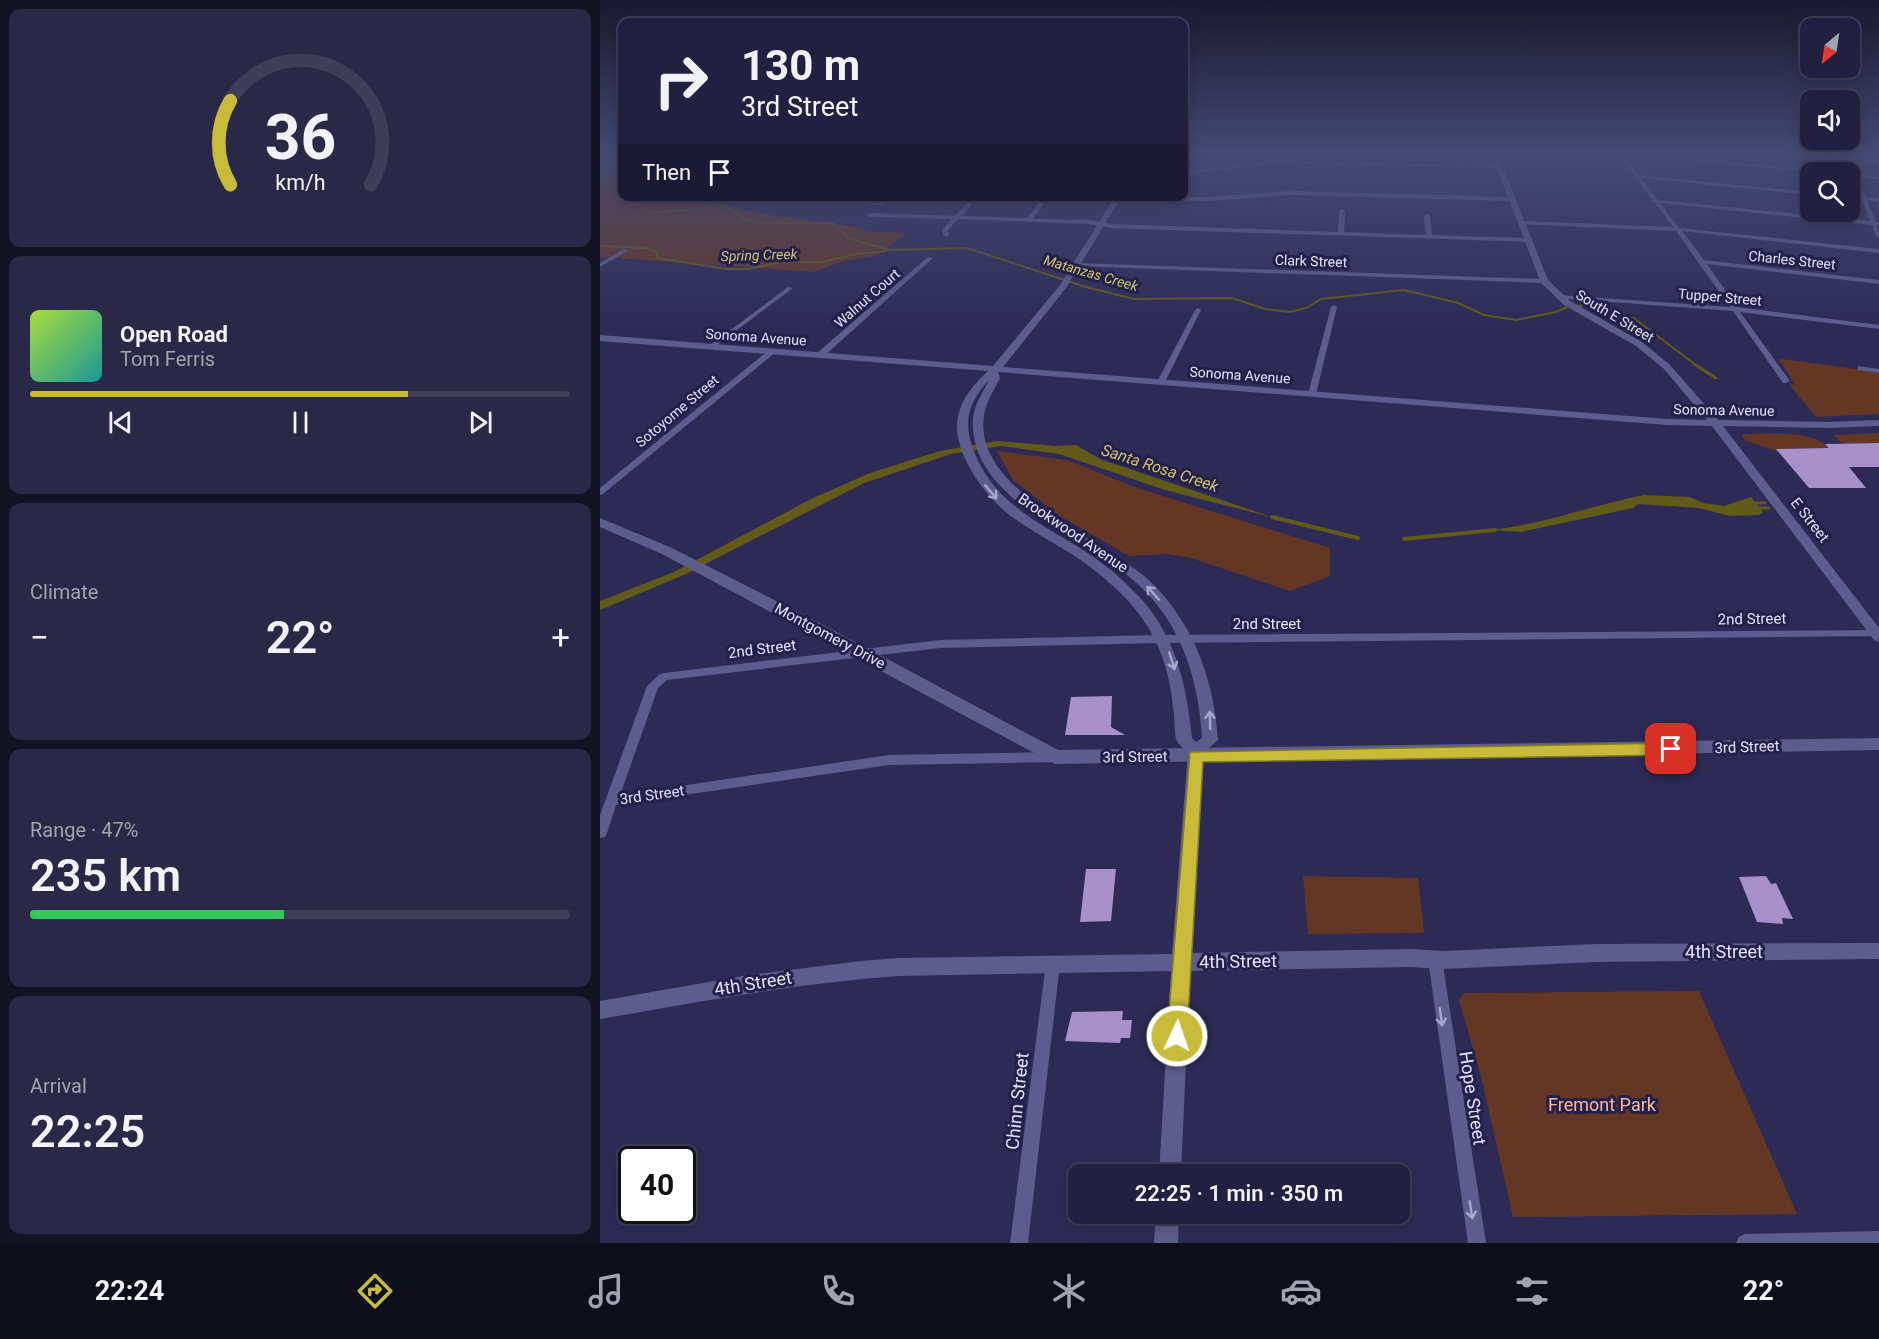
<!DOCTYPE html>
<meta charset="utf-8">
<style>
:root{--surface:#222040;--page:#2a2847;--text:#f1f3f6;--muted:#a2a3b1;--line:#3f3e59;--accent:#c9bb3a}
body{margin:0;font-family:Roboto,sans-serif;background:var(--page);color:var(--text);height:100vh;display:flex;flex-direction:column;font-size:22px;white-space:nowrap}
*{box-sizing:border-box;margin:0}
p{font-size:20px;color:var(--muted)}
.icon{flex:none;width:33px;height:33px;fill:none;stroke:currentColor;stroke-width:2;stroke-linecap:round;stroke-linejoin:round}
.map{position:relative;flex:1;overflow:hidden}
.drawer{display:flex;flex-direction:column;gap:9px;padding:9px;background:#131223;width:600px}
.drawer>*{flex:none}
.guide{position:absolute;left:18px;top:18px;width:570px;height:183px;border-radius:12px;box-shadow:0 3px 15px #0003,0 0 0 2px var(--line);background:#222040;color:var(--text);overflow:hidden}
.needle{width:39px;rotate:209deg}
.tools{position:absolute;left:1200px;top:18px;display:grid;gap:12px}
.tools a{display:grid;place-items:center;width:60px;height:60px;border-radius:12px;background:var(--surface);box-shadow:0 3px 15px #0003,0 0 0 2px var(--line);font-size:30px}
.speed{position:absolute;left:18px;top:1146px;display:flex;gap:12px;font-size:30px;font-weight:700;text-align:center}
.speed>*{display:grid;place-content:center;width:78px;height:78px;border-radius:50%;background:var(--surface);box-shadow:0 3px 15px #0003,0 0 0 2px var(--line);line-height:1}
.speed .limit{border:3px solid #111;border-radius:9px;background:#fff;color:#111}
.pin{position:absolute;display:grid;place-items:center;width:51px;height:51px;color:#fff;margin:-26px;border-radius:12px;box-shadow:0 3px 9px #0006}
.me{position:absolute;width:66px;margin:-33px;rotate:3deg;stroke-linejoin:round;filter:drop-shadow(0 0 4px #0008)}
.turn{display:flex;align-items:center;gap:21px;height:126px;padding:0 24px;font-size:27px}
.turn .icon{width:78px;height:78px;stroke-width:2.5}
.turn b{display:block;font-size:42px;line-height:51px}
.then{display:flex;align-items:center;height:57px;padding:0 24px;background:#0003;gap:12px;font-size:22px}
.big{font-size:45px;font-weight:600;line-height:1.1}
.drawer .card{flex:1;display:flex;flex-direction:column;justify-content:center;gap:9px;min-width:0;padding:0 21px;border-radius:12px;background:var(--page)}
.drawer .dial{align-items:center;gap:0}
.dial svg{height:156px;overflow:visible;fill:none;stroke:var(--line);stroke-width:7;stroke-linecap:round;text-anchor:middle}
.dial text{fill:var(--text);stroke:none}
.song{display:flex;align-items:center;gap:18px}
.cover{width:72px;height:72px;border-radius:9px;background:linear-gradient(135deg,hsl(80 70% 55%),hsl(180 70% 35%))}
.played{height:6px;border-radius:3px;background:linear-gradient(90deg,var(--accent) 70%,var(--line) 70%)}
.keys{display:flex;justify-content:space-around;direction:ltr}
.heat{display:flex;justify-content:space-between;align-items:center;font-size:33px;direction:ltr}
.charge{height:9px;border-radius:4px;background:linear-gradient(90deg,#34c759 47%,var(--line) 0)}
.trip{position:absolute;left:468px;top:1164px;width:342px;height:60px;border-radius:12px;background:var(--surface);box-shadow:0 3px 15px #0003,0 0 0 2px var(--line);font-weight:600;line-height:60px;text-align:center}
.tabs{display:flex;height:96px;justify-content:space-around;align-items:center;background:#0e0d1a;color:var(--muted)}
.tabs .icon{width:42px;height:42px}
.tabs .current{color:var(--accent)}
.tabs b{font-size:27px;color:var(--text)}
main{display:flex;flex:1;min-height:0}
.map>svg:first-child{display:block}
.green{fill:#633724}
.water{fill:#615a18}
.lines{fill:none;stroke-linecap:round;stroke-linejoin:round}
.stream-far3{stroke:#615a18;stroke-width:1.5}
.stream-far2{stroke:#615a18;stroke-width:2}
.stream-far1{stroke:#615a18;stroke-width:3}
.stream{stroke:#615a18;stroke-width:4}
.building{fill:#a891c9}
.minor{fill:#5c5d8c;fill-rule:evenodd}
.tertiary{fill:#5c5d8c;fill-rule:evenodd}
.secondary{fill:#5c5d8c;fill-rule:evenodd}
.motorway{fill:#a5a6ec;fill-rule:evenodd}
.oneway{stroke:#a5a7cb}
.route{fill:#c9bb3a;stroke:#837a26;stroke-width:1.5}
.labels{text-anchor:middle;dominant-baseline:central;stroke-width:6;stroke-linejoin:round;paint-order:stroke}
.far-water-label{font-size:14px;font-style:italic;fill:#d1c66a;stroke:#23214b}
.far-street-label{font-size:14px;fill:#e1e3ff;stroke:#23214b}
.street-label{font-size:15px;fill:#e1e3ff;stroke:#23214b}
.water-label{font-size:16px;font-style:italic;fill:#d1c66a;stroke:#23214b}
.near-street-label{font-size:18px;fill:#e1e3ff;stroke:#23214b}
.near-park-label{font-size:18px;fill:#fcb599;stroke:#23214b}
</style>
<main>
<section class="drawer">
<div class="card dial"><svg viewBox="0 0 100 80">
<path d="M14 69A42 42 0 1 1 86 69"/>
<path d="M14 69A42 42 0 0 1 14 26" stroke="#c9bb3a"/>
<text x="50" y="56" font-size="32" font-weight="700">36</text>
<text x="50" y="72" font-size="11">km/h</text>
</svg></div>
<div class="card">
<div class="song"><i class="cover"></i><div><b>Open Road</b><p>Tom Ferris</p></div></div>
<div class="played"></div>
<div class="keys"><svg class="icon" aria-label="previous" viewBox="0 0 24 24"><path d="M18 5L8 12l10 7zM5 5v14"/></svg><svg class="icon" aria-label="pause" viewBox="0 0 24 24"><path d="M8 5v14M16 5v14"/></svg><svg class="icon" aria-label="next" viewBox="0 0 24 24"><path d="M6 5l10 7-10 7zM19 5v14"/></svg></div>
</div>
<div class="card"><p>Climate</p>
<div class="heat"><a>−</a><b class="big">22°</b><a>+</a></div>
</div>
<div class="card"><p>Range · 47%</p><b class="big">235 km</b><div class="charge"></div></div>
<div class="card"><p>Arrival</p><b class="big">22:25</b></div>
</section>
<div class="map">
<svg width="1279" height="1243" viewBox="0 0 1279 1243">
<rect width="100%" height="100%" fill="#2d2b56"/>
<g class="green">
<path d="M0,161L22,167V196L61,203L97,199L171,215L264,228L263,231L306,233L278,255L240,262L214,272L0,257Z"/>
<path d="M1182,359L1279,372V414L1216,417L1190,385L1195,384L1179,360Z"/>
<path d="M1279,433V443H1242L1233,435Z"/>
<path d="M1144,434C1171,434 1211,429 1229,448L1176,449L1179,452L1146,441L1142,435Z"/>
<path d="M397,451L467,460L537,488L730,548V576L690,591L591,558L566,554L529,556L460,516L413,480Z"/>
<path d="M703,876L818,878L824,933L708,934Z"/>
<path d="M1099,991L1197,1214L913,1217L880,1072L859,1000L865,993Z"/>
</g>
<g class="water">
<path d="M397,441L456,446L476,445L500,459L675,518L565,490L459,454L401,446L351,454L264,483L86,574L0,610V601L74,572L211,499L270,473L340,451Z"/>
<path d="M1044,495L1090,497L1103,503L1124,506L1151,497L1163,512L1159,515L1129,516L1099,508L1038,504L1033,508L921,532L892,530C944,524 993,505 1044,495Z"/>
</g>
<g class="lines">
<g class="stream-far3">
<path d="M0,161L22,169"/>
<path d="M29,196L40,208L51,213L125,206L145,219L159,223H232L250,239L277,246"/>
<path d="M0,246H11"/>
</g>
<g class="stream-far2">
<path d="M272,245L290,250L367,248L486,287L534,299L632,298L665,309L690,312L706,308L721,299L804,290L858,303L884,315L916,320L956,312L969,306L999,305L1035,319L1096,365"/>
<path d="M0,246L45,248L57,252V258L126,269H149L181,262H222L256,254L286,251"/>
</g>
<g class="stream-far1">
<path d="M1094,364L1116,378"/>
<path d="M1153,503H1165"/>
<path d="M1155,508H1169"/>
</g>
<g class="stream">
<path d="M672,517L758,538"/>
<path d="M804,539L895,530"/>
</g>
</g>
<g class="building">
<path d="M1279,443V467H1249L1266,488H1209L1176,449L1229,448L1225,444Z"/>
<path d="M512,696L511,727L525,735H465L471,697Z"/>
<path d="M486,869H516L511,921L480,922Z"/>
<path d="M1166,876L1171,884L1176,883L1193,919L1182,918L1183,924L1157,922L1139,877Z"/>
<path d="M523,1011L522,1020H532L530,1038H521L520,1043L465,1041L472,1012Z"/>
</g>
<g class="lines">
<g class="minor">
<path d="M1017,152L1227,171V172H1215L1023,155L1039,175L1210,192V195L1041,178L1058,200L1270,221L1262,200L1250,198V195L1260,197L1252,177L1250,176L1251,174L1245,158L1249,157L1256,174L1279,177V179L1257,177L1266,197L1279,198V202L1267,200L1276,222H1279V226L1277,225L1279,238L1276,236L1272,225L1060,203L1079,228L1279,249V253L1082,231L1104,260L1279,280V284L1107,264L1137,307L1279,325V329L1140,312L1190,381L1186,383H1183L1133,311L956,298V296L958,295L1130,307L1076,231L921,224L920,223L923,221L1073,227L1055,203L1052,202V200L1036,178L1033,177L1034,175Z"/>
<path d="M679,161L900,166L902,167L900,168L679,163L584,174V172Z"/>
<path d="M690,191L913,197L916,199L913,201L690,195L608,201L518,199L515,197H608Z"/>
<path d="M201,196H207L203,200H199Z"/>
<path d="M374,196H379L361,216L427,218L444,196H449L433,219L491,220L511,224L738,232L739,211L742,209L745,211L744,232L826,235L824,216L827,214L830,216L832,235L930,238L933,240L930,242L511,228L491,224L358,219L348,230L349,235L346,237L343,235L342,230L352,219L270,217L267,215L270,213L355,216Z"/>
<path d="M24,249L29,250L0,267V263Z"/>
<path d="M328,257L333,258L223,357H217V353Z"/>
<path d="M477,263L944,279L947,281L944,283L475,266V264Z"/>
<path d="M188,287L193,288L113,348H109V346Z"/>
<path d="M734,305L737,307L716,394L709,396L708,394L731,307Z"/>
<path d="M598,308L601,310L565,382L558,384L557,382L595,310Z"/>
<path d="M169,350L176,352L3,494L0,495V488Z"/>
<path d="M1258,366L1279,369V373L1258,370Z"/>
<path d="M1279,630V636L560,643L340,648L67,680L58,688L20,795L289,755L455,752L459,754L461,757L459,760L455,762L289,765L16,805L7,833L5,837L0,838V815L47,686L60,674L64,673L340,640L560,635Z"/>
<path d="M835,952L840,954L842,959L886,1243H868L828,959L830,954Z"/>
<path d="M453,956L458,958L460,963L428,1243H410L446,963L448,958Z"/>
<path d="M1279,1231V1243H1136L1139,1237L1145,1234Z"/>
</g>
<g class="tertiary">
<path d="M891,152H897L948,280L970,301L1042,342L1070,365L1118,420L1229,422L1279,420V426L1229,428L1123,426L1279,628V642L1274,640L1112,426L1067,425L398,372L400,378C394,390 386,402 384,415C372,495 511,539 556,587C596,630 614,682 618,740L604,752L591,953L811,949L843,951L997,944L1279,943V959L997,962L843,969L811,967L590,971L581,1174H559L571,971L299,976C198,983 99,1002 0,1019V1001L149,975L261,961L299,958L572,954L588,752C584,748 578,745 576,739C574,729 575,717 573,707C570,677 562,647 544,621C530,600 510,582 489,566C465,548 437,535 412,517C386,498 350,450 358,416C362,398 374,384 388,371L0,341V335L393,366L460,285L515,196H522L466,288L403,367L1067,419L1107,420L1064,369L1036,346L964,305L941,283ZM389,380C383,392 374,405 373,418C368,506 496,538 546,592C584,632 599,684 602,738L596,742L592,738C587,688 577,641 544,602C528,584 510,568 489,554C441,522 393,506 372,446C363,420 370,400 389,380Z"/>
<path d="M187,196L280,201L285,196H292L282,205Z"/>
<path d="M556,1214H579L578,1243H554Z"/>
</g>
<g class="secondary">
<path d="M1078,152L1279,157V161L1081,154Z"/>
<path d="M0,518L72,548L231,629L458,750L1279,738V750L455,764L62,554L0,527Z"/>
</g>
<path class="motorway" d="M1137,152H1279V156L1141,154Z"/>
</g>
<defs><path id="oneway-shaft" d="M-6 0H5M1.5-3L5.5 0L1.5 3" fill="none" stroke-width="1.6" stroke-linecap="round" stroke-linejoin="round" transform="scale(1.5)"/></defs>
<g class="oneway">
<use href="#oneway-shaft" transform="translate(391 492) rotate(49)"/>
<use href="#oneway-shaft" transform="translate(553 593) rotate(-132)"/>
<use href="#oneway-shaft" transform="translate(572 661) rotate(72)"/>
<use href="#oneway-shaft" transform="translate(610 720) rotate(-91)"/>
<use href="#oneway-shaft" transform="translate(841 1017) rotate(82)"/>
<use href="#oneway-shaft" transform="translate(871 1210) rotate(81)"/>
</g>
<linearGradient id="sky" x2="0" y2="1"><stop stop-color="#19182f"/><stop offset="0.47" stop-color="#464a73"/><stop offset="1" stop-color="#464a73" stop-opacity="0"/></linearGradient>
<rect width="1279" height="326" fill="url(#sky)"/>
<path class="route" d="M1071,743L1079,749L1071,755L603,762L587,1036L584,1043L577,1046L570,1043L567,1036L590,752Z"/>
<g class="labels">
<g class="far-water-label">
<text transform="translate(159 255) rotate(-2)">Spring Creek</text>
<text transform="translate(491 273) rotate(16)">Matanzas Creek</text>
</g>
<g class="far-street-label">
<text transform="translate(1192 260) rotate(6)">Charles Street</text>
<text transform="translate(711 261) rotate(2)">Clark Street</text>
<text transform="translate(1120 297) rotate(5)">Tupper Street</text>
<text transform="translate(267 298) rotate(-41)">Walnut Court</text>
<text transform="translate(1015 316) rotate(31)">South E Street</text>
<text transform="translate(156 337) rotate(4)">Sonoma Avenue</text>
<text transform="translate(640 375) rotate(4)">Sonoma Avenue</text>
<text transform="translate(1124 410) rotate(1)">Sonoma Avenue</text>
<text transform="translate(77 411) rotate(-40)">Sotoyome Street</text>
</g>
<g class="street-label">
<text transform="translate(1210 520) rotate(52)">E Street</text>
<text transform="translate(473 533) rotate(34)">Brookwood Avenue</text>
<text transform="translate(1152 619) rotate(-1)">2nd Street</text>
<text x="667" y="624">2nd Street</text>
<text transform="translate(230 636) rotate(28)">Montgomery Drive</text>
<text transform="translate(162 649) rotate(-7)">2nd Street</text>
<text transform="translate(1147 747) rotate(-2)">3rd Street</text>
<text transform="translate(535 757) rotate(-1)">3rd Street</text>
<text transform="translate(52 795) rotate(-8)">3rd Street</text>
</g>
<g class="water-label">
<text transform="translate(560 468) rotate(18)">Santa Rosa Creek</text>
</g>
<g class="near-street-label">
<text x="1124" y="951">4th Street</text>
<text transform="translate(638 961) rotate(-1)">4th Street</text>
<text transform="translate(153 983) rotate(-9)">4th Street</text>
<text transform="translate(873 1098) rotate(81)">Hope Street</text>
<text transform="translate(417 1101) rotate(-84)">Chinn Street</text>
</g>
<g class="near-park-label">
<text x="1002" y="1104">Fremont Park</text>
</g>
</g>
</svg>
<div class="tools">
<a><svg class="needle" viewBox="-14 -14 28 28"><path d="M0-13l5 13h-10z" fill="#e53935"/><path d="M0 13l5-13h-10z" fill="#a2a3b1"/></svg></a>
<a><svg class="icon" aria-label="sound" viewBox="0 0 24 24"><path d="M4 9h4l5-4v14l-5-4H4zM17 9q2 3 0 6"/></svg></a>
<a><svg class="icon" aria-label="search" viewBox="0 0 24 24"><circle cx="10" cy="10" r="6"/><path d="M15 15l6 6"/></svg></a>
</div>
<div class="speed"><div class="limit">40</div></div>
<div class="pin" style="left:1071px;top:749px;background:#d93025"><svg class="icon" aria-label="arrive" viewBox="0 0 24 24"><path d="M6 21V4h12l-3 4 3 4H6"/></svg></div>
<svg class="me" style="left:577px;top:1036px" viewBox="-20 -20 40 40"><circle r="17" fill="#c9bb3a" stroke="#fff" stroke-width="3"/><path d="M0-11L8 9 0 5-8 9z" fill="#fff"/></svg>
<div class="trip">22:25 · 1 min · 350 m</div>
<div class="guide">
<div class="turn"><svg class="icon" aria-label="right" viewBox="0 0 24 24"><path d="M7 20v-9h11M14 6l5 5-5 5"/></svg><div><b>130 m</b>3rd Street</div></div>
<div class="then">Then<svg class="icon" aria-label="arrive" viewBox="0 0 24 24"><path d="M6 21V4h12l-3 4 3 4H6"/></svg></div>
</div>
</div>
</main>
<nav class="tabs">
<b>22:24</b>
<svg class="icon current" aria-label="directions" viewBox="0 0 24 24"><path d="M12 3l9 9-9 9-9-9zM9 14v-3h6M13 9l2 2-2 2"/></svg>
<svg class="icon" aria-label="music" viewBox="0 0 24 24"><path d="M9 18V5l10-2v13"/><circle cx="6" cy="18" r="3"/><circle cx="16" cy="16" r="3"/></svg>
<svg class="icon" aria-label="phone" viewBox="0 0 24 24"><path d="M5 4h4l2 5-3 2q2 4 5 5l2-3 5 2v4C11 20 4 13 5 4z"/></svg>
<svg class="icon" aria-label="climate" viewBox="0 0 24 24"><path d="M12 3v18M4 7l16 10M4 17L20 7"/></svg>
<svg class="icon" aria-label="car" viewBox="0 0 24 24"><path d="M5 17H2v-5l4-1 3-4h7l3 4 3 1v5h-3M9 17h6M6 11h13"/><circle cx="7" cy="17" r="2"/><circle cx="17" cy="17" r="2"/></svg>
<svg class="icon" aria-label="filters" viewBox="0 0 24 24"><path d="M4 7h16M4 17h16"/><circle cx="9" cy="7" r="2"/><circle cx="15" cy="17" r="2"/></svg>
<b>22°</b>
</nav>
